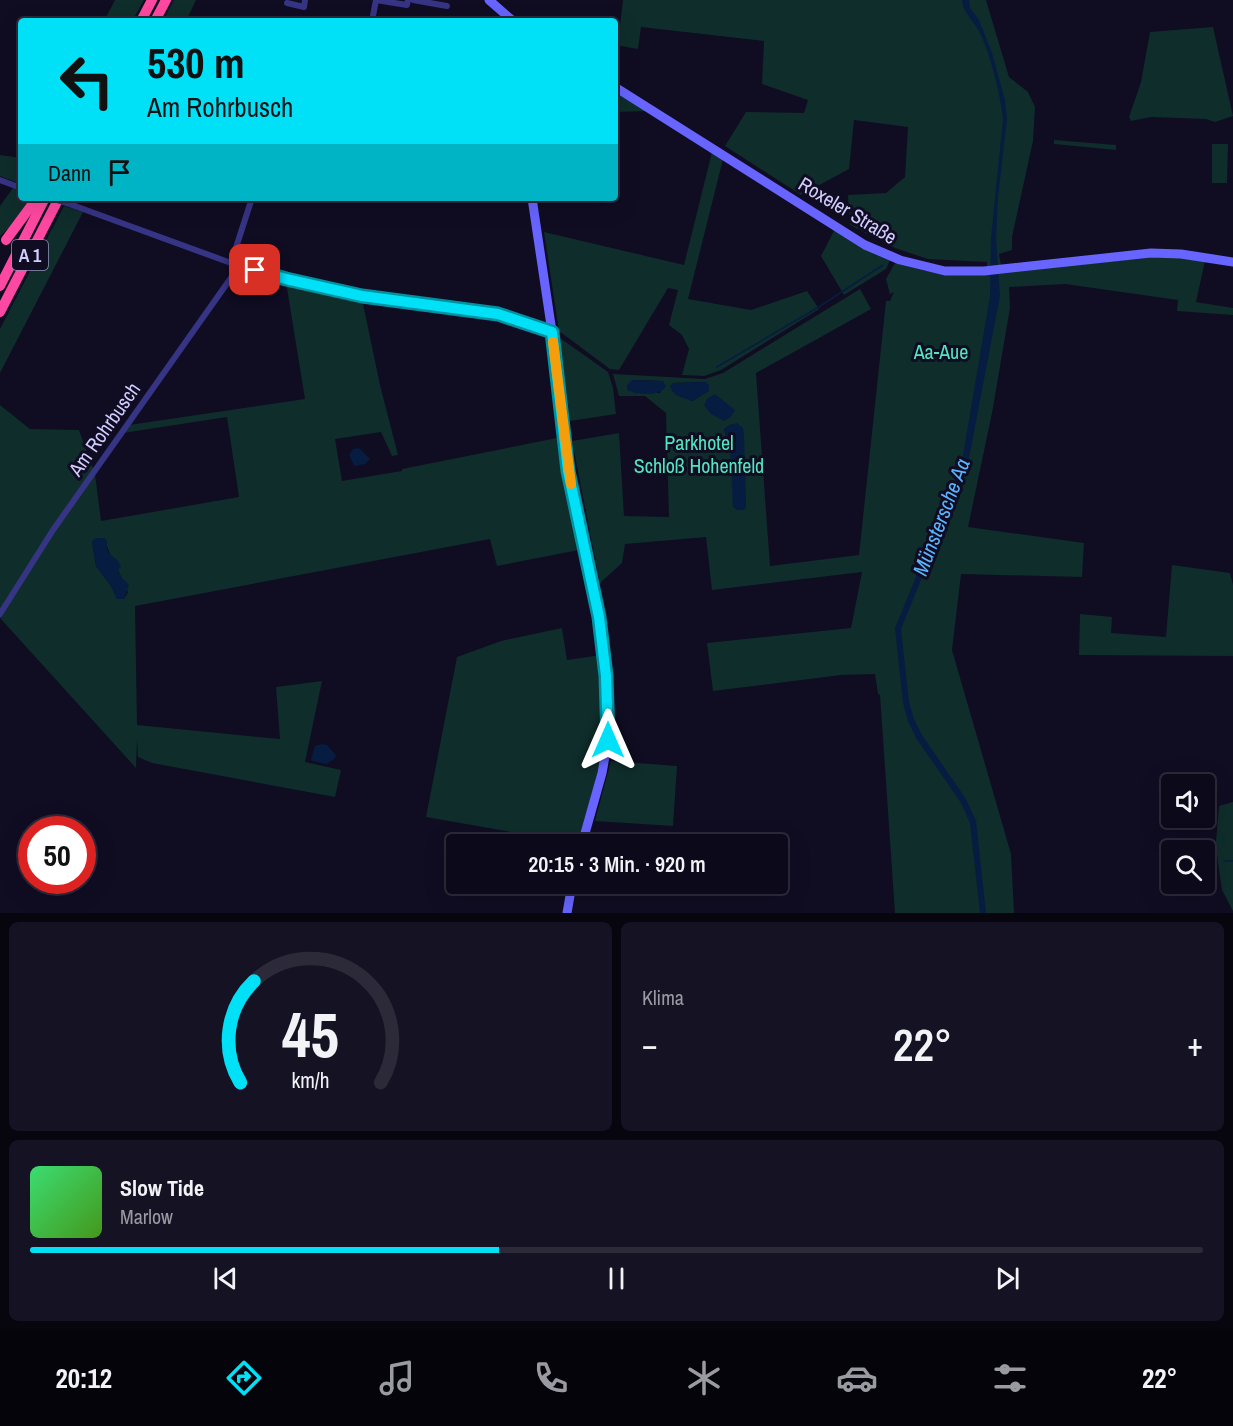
<!DOCTYPE html>
<html lang="de">
<meta charset="utf-8">
<style>
:root{--surface:#0c091a;--page:#151223;--text:#f1f3f6;--muted:#9a9aa2;--line:#2c2a39;--accent:#00e1f8}
body{margin:0;font-family:"Archivo Narrow",sans-serif;background:var(--page);color:var(--text);height:100vh;display:flex;flex-direction:column;font-size:22px;white-space:nowrap}
*{box-sizing:border-box;margin:0}
p{font-size:20px;color:var(--muted)}
.icon{flex:none;width:33px;height:33px;fill:none;stroke:currentColor;stroke-width:2;stroke-linecap:round;stroke-linejoin:round}
.map{position:relative;height:913px;overflow:hidden}
.panel{display:flex;flex-direction:column;gap:9px;padding:9px;background:#07050e;flex:1}
.panel>*{flex:none}
.top-card{position:absolute;left:18px;top:18px;width:600px;height:183px;border-radius:6px;box-shadow:0 6px 24px #0002,0 0 0 2px var(--line);background:#00e1f8;color:#111;overflow:hidden}
.controls{position:absolute;left:1161px;top:774px;display:grid;gap:12px}
.controls a{display:grid;place-items:center;width:54px;height:54px;border-radius:6px;background:var(--surface);box-shadow:0 6px 24px #0002,0 0 0 2px var(--line);font-size:30px}
.speed{position:absolute;left:18px;top:816px;display:flex;gap:12px;font-size:30px;font-weight:700;text-align:center}
.speed>*{display:grid;place-content:center;width:78px;height:78px;border-radius:50%;background:var(--surface);box-shadow:0 6px 24px #0002,0 0 0 2px var(--line);line-height:1}
.speed .limit{border:9px solid #d22;background:#fff;color:#111}
.pin{position:absolute;display:grid;place-items:center;width:51px;height:51px;color:#fff;margin:-26px;border-radius:12px;box-shadow:0 3px 9px #0006}
.me{position:absolute;width:66px;margin:-33px;rotate:0deg;stroke-linejoin:round;filter:drop-shadow(0 0 4px #0008)}
.turn{display:flex;align-items:center;gap:21px;height:126px;padding:0 30px;font-size:27px}
.turn .icon{width:78px;height:78px;stroke-width:2.5}
.turn b{display:block;font-size:42px;line-height:51px}
.then{display:flex;align-items:center;height:57px;padding:0 30px;background:#0003;gap:12px;font-size:22px}
.big{font-size:45px;font-weight:600;line-height:1.1}
.panel .card{flex:1;display:flex;flex-direction:column;justify-content:center;gap:9px;min-width:0;padding:0 21px;border-radius:9px;background:var(--page)}
.panel .dial{align-items:center;gap:0}
.dial svg{height:156px;overflow:visible;fill:none;stroke:var(--line);stroke-width:7;stroke-linecap:round;text-anchor:middle}
.dial text{fill:var(--text);stroke:none}
.song{display:flex;align-items:center;gap:18px}
.cover{width:72px;height:72px;border-radius:9px;background:linear-gradient(135deg,hsl(140 70% 55%),hsl(100 70% 35%))}
.played{height:6px;border-radius:3px;background:linear-gradient(90deg,var(--accent) 40%,var(--line) 40%)}
.keys{display:flex;justify-content:space-around;direction:ltr}
.heat{display:flex;justify-content:space-between;align-items:center;font-size:33px;direction:ltr}
.panel .tiles{flex:1;display:grid;gap:9px;grid-template-columns:1fr 1fr}
.card:last-child{grid-column:span 2}
.trip{position:absolute;left:446px;top:834px;width:342px;height:60px;border-radius:6px;background:var(--surface);box-shadow:0 6px 24px #0002,0 0 0 2px var(--line);font-weight:600;line-height:60px;text-align:center}
.tabs{display:flex;height:96px;justify-content:space-around;align-items:center;background:#05040a;color:var(--muted)}
.tabs .icon{width:42px;height:42px}
.tabs .on{color:var(--accent)}
.tabs b{font-size:27px;color:var(--text)}
.map>svg:first-child{display:block}
.green{fill:#0f2d2b;fill-rule:evenodd}
.water{fill:#061c41}
.lines{fill:none;stroke-linecap:round;stroke-linejoin:round}
.stream{stroke:#061c41;stroke-width:1.5}
.minor{stroke:#363484;stroke-width:6}
.secondary{stroke:#6764ff;stroke-width:9}
.motorway{stroke:#ff48a1;stroke-width:10}
.minor-bridge{stroke:#363484;stroke-width:6}
.route-casing{stroke:#0092a1;stroke-width:15}
.route{stroke:#00e1f8;stroke-width:10}
.slow{stroke:#f59e0b;stroke-width:10}
.labels{text-anchor:middle;dominant-baseline:central;stroke-width:6;stroke-linejoin:round;paint-order:stroke}
.shield{fill:#100c22;stroke:#9893bd;stroke-width:1.5}
.shield-label{font-size:18px;font-weight:bold;fill:#d2cdff}
.street-label{font-size:20px;fill:#d2cdff;stroke:#100c22}
.park-label{font-size:20px;fill:#52e6c0;stroke:#100c22}
.water-label{font-size:21px;font-style:italic;fill:#5bb4ff;stroke:#100c22}
</style>
<div class="map">
<svg width="1233" height="913" viewBox="0 0 1233 913">
<rect width="100%" height="100%" fill="#100c22"/>
<g class="green">
<path d="M115,0H144L132,21H104Z"/>
<path d="M174,0H196L186,21H163Z"/>
<path d="M623,0H986L1009,77L1028,92L1035,107L1033,141L1012,237V250L999,254L1002,272L1168,256L1205,261L1196,302L1233,308V315L1177,311L1178,300L1065,284L1009,287L1010,308L992,413L968,527L1084,543L1082,577L961,574L952,650L1011,854L1014,913H895L880,695L878,694L875,674L841,675L713,691L707,643L851,628L862,572L712,590L706,537L625,544L622,563L600,583L572,441L619,433L624,516L669,517L666,413L645,396H619L613,374L705,379L723,373L860,289L871,309L756,373L770,566L859,555L886,301H890L894,292L890,294L886,279L895,263L925,271L987,273V262L928,259L895,248L850,225L848,195L886,193L905,177L908,127L854,120L849,169L801,195L725,146L746,112L804,113L808,100L762,84L764,41L641,27L638,49L615,45V24L620,25ZM632,380L662,381L664,383L660,393L632,392ZM706,382L693,401L675,394L673,383ZM732,424L744,472L746,506L724,429Z"/>
<path d="M1213,27L1233,116L1215,122L1206,119L1151,117L1131,121L1129,117L1141,82L1150,32Z"/>
<path d="M615,91L648,111L615,112Z"/>
<path d="M1054,140L1116,145V150L1054,144Z"/>
<path d="M1212,144H1228L1227,183H1212Z"/>
<path d="M712,152L723,159L688,299L751,310L807,291L819,309L721,370L704,376L682,375L689,349L682,335L669,325L678,290L668,288L619,370L610,369L559,331L544,232L684,265Z"/>
<path d="M0,155L21,158V184L0,176Z"/>
<path d="M13,188L21,191V198H33L17,221L0,236V206Z"/>
<path d="M64,206L83,212L0,373V329Z"/>
<path d="M835,229L890,260L886,269L844,295L821,256Z"/>
<path d="M286,282L362,299L380,385L398,455L392,456L381,432L335,439L342,481L402,471V469L562,437L584,549L497,566L490,539L135,606L137,725L280,739L276,687L322,681L305,762L341,770L335,797L152,763L138,757L137,740L136,768L0,618V405L30,429L79,430L95,474L101,521L239,497L227,417L123,433L129,425L305,399ZM104,538L111,557L116,559L118,570L128,592L124,599H117L111,586L96,566L92,541Z"/>
<path d="M560,338L608,372L613,388L616,414L570,421Z"/>
<path d="M1172,565L1230,573L1233,585V656L1079,655L1080,614L1112,617L1111,633L1166,637Z"/>
<path d="M562,628L567,660L601,655L607,724L601,757L580,844L426,817L457,657L501,641Z"/>
<path d="M611,761L677,766L673,826L595,821Z"/>
<path d="M1233,802V911L1222,890L1218,863L1216,842L1219,806Z"/>
</g>
<g class="water">
<path d="M962,0H969L970,8L979,20L992,53L1005,100L1007,119L998,197L996,239L1000,296L967,468L901,629L909,702L914,719L922,735L966,799L976,821L986,913H980L970,823L961,803L916,738L908,721L903,703L895,628L961,467L990,296L991,238L1003,119C1001,96 990,54 980,33C974,21 963,13 962,0Z"/>
<path d="M632,380L662,381L666,386C661,397 637,395 627,390V385Z"/>
<path d="M706,382L709,385V391L693,401C684,398 672,396 670,386L673,383Z"/>
<path d="M715,394L735,410L731,417L724,421L711,414L704,405L707,399Z"/>
<path d="M737,423L743,428L744,435L746,507L744,510H737L733,507L730,447L724,429L728,426Z"/>
<path d="M359,448L370,459L365,464L354,466L349,455L353,449Z"/>
<path d="M96,538H104L107,541C105,554 112,555 119,562L121,567L118,570L121,577L129,585L124,599H117L111,586L96,566L92,541Z"/>
<path d="M322,744L327,745L336,755L334,759L327,764L313,761L311,759L315,746Z"/>
</g>
<g class="lines">
<g class="stream">
<path d="M717,367L817,308L883,265"/>
<path d="M1224,861H1233"/>
</g>
<g class="minor">
<path d="M413,0L447,6"/>
<path d="M287,3L304,7L305,0"/>
<path d="M372,21L376,0L407,5L408,0"/>
<path d="M0,180L21,188"/>
<path d="M75,206L231,263L286,279L362,296L498,314L552,332"/>
<path d="M231,263L252,198"/>
<path d="M0,614L53,530L240,265"/>
</g>
<g class="secondary">
<path d="M489,0L513,21"/>
<path d="M615,87L865,245L900,260L945,271H984L1151,253L1181,254L1233,262"/>
<path d="M532,198L552,332L568,471L598,608L606,676L608,740L602,773L582,844"/>
<path d="M567,913L572,884"/>
</g>
<g class="motorway">
<path d="M141,21L152,0"/>
<path d="M155,21L166,0"/>
<path d="M6,240L37,198"/>
<path d="M0,286L45,198"/>
<path d="M0,312L59,198"/>
</g>
<path class="minor-bridge" d="M51,198L75,206"/>
</g>
<g class="lines">
<g class="route-casing">
<path id="route" d="M255,270L286,279L362,296L498,314L552,332L568,471L599,617L606,676L608,740"/>
</g>
<use href="#route" class="route"/>
<path class="slow" d="M553,342L571,484"/>
</g>
<g class="labels">
<rect class="shield" x="12" y="240" width="36" height="30" rx="4.5"/>
<g class="shield-label">
<text x="30" y="255">A 1</text>
</g>
<g class="street-label">
<text transform="translate(848 210) rotate(31)">Roxeler Straße</text>
<text transform="translate(104 429) rotate(-55)">Am Rohrbusch</text>
</g>
<g class="park-label">
<text x="941" y="351">Aa-Aue</text>
<text x="699" y="442">Parkhotel<tspan x="699" dy="23">Schloß Hohenfeld</tspan></text>
</g>
<g class="water-label">
<text transform="translate(941 517) rotate(-69)">Münstersche Aa</text>
</g>
</g>
</svg>
<div class="controls">
<a><svg class="icon" aria-label="sound" viewBox="0 0 24 24"><path d="M4 9h4l5-4v14l-5-4H4zM17 9q2 3 0 6"/></svg></a>
<a><svg class="icon" aria-label="search" viewBox="0 0 24 24"><circle cx="10" cy="10" r="6"/><path d="M15 15l6 6"/></svg></a>
</div>
<div class="speed"><div class="limit">50</div></div>
<div class="pin" style="left:255px;top:270px;background:#d93025"><svg class="icon" aria-label="arrive" viewBox="0 0 24 24"><path d="M6 21V4h12l-3 4 3 4H6"/></svg></div>
<svg class="me" style="left:608px;top:740px" viewBox="-20 -20 40 40"><path d="M0-17L14 15 0 8-14 15z" fill="#00e1f8" stroke="#fff" stroke-width="4"/></svg>
<div class="trip">20:15 · 3 Min. · 920 m</div>
<div class="top-card">
<div class="turn"><svg class="icon" aria-label="left" viewBox="0 0 24 24"><path d="M17 20v-9H6M10 6l-5 5 5 5"/></svg><div><b>530 m</b>Am Rohrbusch</div></div>
<div class="then">Dann<svg class="icon" aria-label="arrive" viewBox="0 0 24 24"><path d="M6 21V4h12l-3 4 3 4H6"/></svg></div>
</div>
</div>
<section class="panel">
<div class="tiles">
<div class="card dial"><svg viewBox="0 0 100 80">
<path d="M14 69A42 42 0 1 1 86 69"/>
<path d="M14 69A42 42 0 0 1 21 17" stroke="#00e1f8"/>
<text x="50" y="56" font-size="32" font-weight="700">45</text>
<text x="50" y="72" font-size="11">km/h</text>
</svg></div>
<div class="card"><p>Klima</p>
<div class="heat"><a>−</a><b class="big">22°</b><a>+</a></div>
</div>
<div class="card">
<div class="song"><i class="cover"></i><div><b>Slow Tide</b><p>Marlow</p></div></div>
<div class="played"></div>
<div class="keys"><svg class="icon" aria-label="previous" viewBox="0 0 24 24"><path d="M18 5L8 12l10 7zM5 5v14"/></svg><svg class="icon" aria-label="pause" viewBox="0 0 24 24"><path d="M8 5v14M16 5v14"/></svg><svg class="icon" aria-label="next" viewBox="0 0 24 24"><path d="M6 5l10 7-10 7zM19 5v14"/></svg></div>
</div>
</div>
</section>
<nav class="tabs">
<b>20:12</b>
<svg class="icon on" aria-label="directions" viewBox="0 0 24 24"><path d="M12 3l9 9-9 9-9-9zM9 14v-3h6M13 9l2 2-2 2"/></svg>
<svg class="icon" aria-label="music" viewBox="0 0 24 24"><path d="M9 18V5l10-2v13"/><circle cx="6" cy="18" r="3"/><circle cx="16" cy="16" r="3"/></svg>
<svg class="icon" aria-label="phone" viewBox="0 0 24 24"><path d="M5 4h4l2 5-3 2q2 4 5 5l2-3 5 2v4C11 20 4 13 5 4z"/></svg>
<svg class="icon" aria-label="climate" viewBox="0 0 24 24"><path d="M12 3v18M4 7l16 10M4 17L20 7"/></svg>
<svg class="icon" aria-label="car" viewBox="0 0 24 24"><path d="M5 17H2v-5l4-1 3-4h7l3 4 3 1v5h-3M9 17h6M6 11h13"/><circle cx="7" cy="17" r="2"/><circle cx="17" cy="17" r="2"/></svg>
<svg class="icon" aria-label="filters" viewBox="0 0 24 24"><path d="M4 7h16M4 17h16"/><circle cx="9" cy="7" r="2"/><circle cx="15" cy="17" r="2"/></svg>
<b>22°</b>
</nav>
